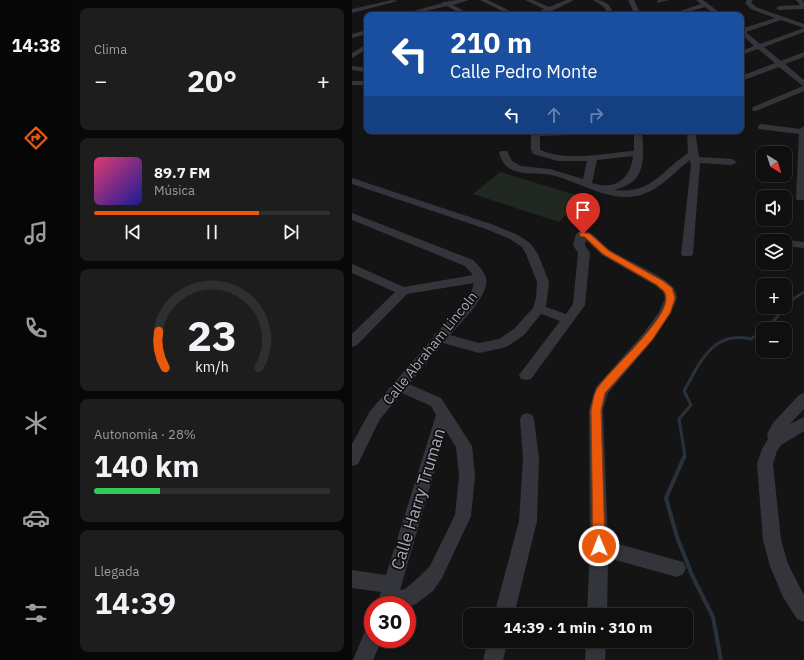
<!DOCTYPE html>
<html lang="es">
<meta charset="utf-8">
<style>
:root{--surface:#0f0f10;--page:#1d1d1e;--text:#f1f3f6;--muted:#9b9c9f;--line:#2f2f30;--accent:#ea580c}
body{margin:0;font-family:"IBM Plex Sans",sans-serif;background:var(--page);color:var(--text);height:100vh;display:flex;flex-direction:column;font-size:15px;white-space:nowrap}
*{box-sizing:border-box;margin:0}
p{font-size:13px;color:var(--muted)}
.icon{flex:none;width:22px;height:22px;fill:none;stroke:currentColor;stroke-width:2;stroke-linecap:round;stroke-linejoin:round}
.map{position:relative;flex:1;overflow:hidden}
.sheet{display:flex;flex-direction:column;gap:8px;padding:8px;background:#080809;width:280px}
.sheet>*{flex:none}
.banner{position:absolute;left:12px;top:12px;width:380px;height:122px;border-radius:8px;box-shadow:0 2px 6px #0003,0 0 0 1px var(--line);background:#1a4fa0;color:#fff;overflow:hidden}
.needle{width:26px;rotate:142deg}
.fabs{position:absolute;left:404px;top:146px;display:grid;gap:8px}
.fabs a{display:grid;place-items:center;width:36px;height:36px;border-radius:8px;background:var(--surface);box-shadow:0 2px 6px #0003,0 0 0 1px var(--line);font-size:20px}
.speed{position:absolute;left:12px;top:596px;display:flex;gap:8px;font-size:20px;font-weight:700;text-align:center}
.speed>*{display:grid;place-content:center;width:52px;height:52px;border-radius:50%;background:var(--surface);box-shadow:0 2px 6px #0003,0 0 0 1px var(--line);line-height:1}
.speed .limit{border:6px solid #d22;background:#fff;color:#111}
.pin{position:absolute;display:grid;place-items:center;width:34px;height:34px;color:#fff;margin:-41px -17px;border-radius:50% 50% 50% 0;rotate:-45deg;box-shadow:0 0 4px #0007}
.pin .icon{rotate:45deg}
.me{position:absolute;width:44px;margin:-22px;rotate:359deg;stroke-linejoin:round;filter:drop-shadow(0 0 3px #0008)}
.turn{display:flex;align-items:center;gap:14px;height:84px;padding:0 20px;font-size:18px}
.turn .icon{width:52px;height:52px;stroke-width:2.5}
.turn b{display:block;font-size:28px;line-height:34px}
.lanes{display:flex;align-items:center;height:38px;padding:0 20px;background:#0003;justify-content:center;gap:20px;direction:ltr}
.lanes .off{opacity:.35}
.big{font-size:30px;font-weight:800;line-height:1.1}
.sheet .card{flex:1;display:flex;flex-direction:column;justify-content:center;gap:6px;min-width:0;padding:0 14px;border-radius:8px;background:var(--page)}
.sheet .dial{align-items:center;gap:0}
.dial svg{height:104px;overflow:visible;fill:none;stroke:var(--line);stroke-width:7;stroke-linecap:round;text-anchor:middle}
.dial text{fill:var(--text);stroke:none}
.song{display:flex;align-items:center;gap:12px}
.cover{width:48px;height:48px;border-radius:6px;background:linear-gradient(135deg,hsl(340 70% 55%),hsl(240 70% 35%))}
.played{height:4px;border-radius:2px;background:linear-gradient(90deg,var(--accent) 70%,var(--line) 70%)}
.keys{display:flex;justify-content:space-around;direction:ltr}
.heat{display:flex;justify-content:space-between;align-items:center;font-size:22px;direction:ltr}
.charge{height:6px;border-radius:3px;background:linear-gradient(90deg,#34c759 28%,var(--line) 0)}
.trip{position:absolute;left:111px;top:608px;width:230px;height:40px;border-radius:8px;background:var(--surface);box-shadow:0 2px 6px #0003,0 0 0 1px var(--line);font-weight:800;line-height:40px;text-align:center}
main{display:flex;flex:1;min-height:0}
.tabs{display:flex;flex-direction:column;width:72px;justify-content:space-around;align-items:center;background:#060606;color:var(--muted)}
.tabs .icon{width:28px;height:28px}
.tabs .on{color:var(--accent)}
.tabs b{font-size:18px;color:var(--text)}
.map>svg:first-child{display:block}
.green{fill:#202821}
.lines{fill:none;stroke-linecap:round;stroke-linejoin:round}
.stream-far2{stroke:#29323a;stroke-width:2.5}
.stream-far1{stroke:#29323a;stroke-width:3}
.stream{stroke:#29323a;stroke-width:4}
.minor{fill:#34353b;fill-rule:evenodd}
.route{fill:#ea580c;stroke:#983908}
.labels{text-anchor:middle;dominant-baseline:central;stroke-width:3.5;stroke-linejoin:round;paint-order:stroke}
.street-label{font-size:14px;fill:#a5aab6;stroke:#0f0f10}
.near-street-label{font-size:17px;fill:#a5aab6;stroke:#0f0f10}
</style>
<main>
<nav class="tabs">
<b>14:38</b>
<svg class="icon on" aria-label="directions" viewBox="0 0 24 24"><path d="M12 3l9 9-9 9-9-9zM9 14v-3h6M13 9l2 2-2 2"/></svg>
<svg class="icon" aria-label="music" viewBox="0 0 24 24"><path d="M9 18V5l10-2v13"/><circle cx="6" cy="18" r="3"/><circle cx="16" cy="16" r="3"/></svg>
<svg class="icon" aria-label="phone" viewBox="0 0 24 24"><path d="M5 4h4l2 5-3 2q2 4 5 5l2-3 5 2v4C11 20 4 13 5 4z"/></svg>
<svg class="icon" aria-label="climate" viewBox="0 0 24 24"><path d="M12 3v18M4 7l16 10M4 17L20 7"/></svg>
<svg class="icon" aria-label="car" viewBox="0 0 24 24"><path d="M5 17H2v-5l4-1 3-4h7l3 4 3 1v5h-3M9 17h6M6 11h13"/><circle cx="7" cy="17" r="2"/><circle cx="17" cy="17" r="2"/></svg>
<svg class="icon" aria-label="filters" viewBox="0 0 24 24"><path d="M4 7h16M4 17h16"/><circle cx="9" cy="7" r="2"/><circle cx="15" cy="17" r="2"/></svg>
</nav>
<section class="sheet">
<div class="card"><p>Clima</p>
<div class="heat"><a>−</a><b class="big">20°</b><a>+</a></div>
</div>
<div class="card">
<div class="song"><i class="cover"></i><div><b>89.7 FM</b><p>Música</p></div></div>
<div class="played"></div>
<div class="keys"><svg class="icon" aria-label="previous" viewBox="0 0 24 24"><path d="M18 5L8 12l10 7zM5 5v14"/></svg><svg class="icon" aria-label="pause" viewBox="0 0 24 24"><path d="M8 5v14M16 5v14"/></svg><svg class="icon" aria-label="next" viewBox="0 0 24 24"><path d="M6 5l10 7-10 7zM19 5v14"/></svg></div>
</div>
<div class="card dial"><svg viewBox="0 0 100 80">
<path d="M14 69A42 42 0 1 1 86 69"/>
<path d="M14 69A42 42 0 0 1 9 41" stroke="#ea580c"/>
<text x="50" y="56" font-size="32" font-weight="700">23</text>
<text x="50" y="72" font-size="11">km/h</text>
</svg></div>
<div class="card"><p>Autonomía · 28%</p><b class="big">140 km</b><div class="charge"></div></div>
<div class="card"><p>Llegada</p><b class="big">14:39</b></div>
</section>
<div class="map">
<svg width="452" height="660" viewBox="0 0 452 660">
<rect width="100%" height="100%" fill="#141415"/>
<path class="green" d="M148,172L231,197L207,222L121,194Z"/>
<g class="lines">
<path class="stream-far2" d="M441,299L452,292"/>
<g class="stream-far1">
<path d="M414,329L442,298"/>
<path d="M332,458L333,456L327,419L339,405L332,391C348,363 360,330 399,339L411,331"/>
</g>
<path class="stream" d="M332,457L314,498L325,537L340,575L361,617L369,660"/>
<g class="minor">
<path d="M40,0L46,1L0,13V9Z"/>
<path d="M106,0H117L101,5L119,15H111L95,6L65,13L62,11L90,3L91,2Z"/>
<path d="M128,0H136L166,15H158Z"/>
<path d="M173,0H181L197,7L214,0H222L200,11L189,15H181L192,9Z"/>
<path d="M241,0C250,0 256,2 260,10L257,15H251L254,10L252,7Z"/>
<path d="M276,0H282L289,15H283Z"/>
<path d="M307,0H317L305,3V1Z"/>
<path d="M344,0H351L371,15H364L353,7L326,15H316L349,4Z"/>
<path d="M395,0H401L399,2L404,7L452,24V28L429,20L394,32L408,44L452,28V32L412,47L429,61L452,52V57L433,64L452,80V91L404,111H401L400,109L401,107L451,86L427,67L389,81V76L423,63L406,49L389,55V51L402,46L389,34V29L423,18L399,9L393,3Z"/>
<path d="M444,0H450L452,3V9L427,10L424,8L427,6L448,5Z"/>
<path d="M15,30V34L0,38V34Z"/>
<path d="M15,44V49L0,58V53Z"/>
<path d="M0,66L15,68V72L0,70Z"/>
<rect x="0" y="81" width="15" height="4"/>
<path d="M410,124L448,129L452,126V200H445L444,198L447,134L407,129L406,127L407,125Z"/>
<path d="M179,131H253L249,134L188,136V150C217,162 252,153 282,151V131H290C291,148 295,174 277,184C273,187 266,188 263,190C300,194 309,171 336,153L335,131H343L347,157L380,159L385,162L380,165L348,163L341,254L339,256H331L329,254L339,165L338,160C320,174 307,191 285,196C255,202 227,181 199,175C186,172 169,176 157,168C152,165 149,159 147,153L149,151H155L160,161L169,166L198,169L231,179L235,161H206L181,154L179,149ZM281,156C279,179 262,191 240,183L245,160Z"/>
<path d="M0,178L142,225L166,235L178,243L186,254L197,282L194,307L214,314L221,304L226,253L221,245C223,239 223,231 230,231C242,230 250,246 260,251C277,262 307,273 321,287C324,290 324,294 325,298L319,313L301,340L256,393L251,410L256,541L331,562L334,568L331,574L325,577L256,558L255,615H235L238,547L237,410L244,387L291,334L307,312L313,298L311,292L304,286L250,255L234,240L233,245L238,253L233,305L179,379L174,380L169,379L167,375L208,321L189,314L172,335L156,346L151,348L127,353L91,343L57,384L89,398L120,446L123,476L119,516L90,578L81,591L64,604L55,607V605H25L29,592L0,588V570L34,575L84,415L79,406L50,393L28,419L6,464L0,466V444L18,411L81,338L82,334L85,333L119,293L122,283L55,294L5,345L0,347V334L43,292L0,273V264L52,287L121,275L113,266L0,220V213L121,260C126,265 132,271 134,278C138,295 108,323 98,335L127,343L147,339L162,329L181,308L184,298L185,282L174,254L170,247L158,239L134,229L0,184ZM94,431L104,447L107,476L103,515L78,566L67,577L53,589L48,590Z"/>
<path d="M433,240L452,242V248L433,246V241H429Z"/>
<path d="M452,393V409L438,424L452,417V431L429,445L425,451L421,464L429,540L436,564L452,595V622L445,619L431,597L418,566L411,540L405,464L410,449L416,439L415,434L421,423L447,395Z"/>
<path d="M175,413L180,415L182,419L187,459L185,521L162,615H142L167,521L171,459L168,419L170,415Z"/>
<path d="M21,626V639H30L21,660H1L14,629Z"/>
<path d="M136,641H156L151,660H131Z"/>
<path d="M234,641H254L253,660H233Z"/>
</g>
</g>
<path class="route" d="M228,232L238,234L257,251L311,281L320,288L323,298L318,313L300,340L253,393L249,410L253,546L251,551L247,552L242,551L241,546L239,410C241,403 241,395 245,389C258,369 317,319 314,297C314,291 309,289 305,285L251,254L233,237L228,236Z"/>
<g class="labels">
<g class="street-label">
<text transform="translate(78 348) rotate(-51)">Calle Abraham Lincoln</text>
</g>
<g class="near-street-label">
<text transform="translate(66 499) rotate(-73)">Calle Harry Truman</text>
</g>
</g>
</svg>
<div class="fabs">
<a><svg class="needle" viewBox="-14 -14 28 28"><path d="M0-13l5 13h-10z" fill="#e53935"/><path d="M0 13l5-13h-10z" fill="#9b9c9f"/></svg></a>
<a><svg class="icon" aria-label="sound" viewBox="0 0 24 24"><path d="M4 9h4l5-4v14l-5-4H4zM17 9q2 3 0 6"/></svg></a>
<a><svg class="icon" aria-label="layers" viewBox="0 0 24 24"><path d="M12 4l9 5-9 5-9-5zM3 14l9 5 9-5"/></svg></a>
<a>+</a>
<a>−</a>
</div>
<div class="speed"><div class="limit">30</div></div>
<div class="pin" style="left:231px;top:234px;background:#d93025"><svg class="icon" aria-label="arrive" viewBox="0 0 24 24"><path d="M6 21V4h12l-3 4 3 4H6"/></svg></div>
<svg class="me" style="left:247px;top:546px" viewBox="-20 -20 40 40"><circle r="17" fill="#ea580c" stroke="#fff" stroke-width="3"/><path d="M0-11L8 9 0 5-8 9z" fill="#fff"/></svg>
<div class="trip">14:39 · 1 min · 310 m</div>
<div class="banner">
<div class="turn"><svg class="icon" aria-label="left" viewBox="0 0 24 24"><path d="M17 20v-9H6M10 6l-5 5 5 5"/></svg><div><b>210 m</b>Calle Pedro Monte</div></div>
<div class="lanes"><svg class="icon" aria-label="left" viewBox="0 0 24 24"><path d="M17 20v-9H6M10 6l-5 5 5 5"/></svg><svg class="icon off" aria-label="ahead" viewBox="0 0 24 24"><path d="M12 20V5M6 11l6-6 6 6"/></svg><svg class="icon off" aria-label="right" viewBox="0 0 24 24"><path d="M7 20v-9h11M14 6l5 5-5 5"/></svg></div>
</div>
</div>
</main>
